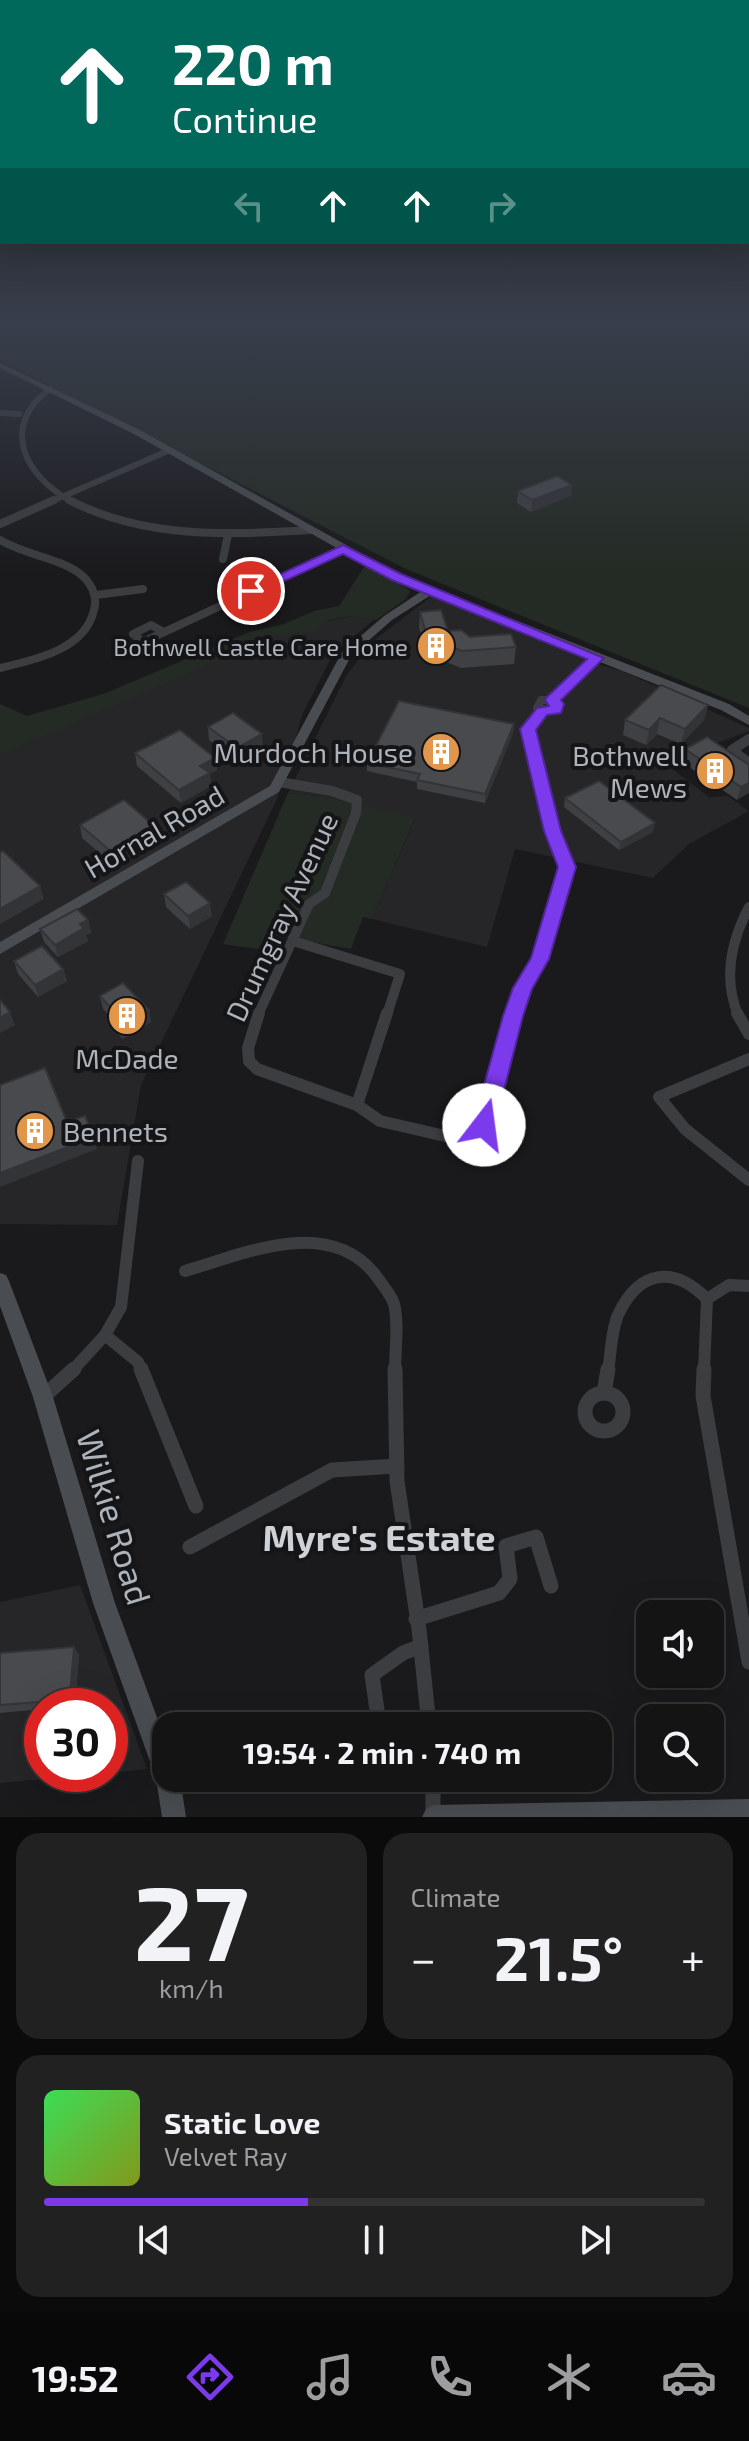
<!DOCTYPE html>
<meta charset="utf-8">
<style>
:root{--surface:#141415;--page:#212122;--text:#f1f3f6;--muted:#9d9ea0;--line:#333334;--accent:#7c3aed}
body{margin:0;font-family:"Exo 2",sans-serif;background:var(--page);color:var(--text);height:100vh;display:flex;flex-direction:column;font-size:30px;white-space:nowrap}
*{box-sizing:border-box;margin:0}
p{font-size:26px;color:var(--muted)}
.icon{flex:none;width:44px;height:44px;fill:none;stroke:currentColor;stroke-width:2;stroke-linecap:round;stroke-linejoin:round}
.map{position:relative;height:1817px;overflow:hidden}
.sheet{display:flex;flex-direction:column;gap:16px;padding:16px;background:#0b0b0c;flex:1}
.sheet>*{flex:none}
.hud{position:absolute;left:0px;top:0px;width:750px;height:244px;box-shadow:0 8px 32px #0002,0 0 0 2px var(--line);background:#00695c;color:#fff;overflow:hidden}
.fabs{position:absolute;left:636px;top:1600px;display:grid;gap:16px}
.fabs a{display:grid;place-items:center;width:88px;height:88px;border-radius:16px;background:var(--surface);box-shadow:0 8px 32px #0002,0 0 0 2px var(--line);font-size:40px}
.speed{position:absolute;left:24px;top:1688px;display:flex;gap:16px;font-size:40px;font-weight:700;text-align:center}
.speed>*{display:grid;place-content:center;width:104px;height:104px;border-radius:50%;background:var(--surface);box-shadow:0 8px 32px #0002,0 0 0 2px var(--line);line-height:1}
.speed .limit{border:12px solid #d22;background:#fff;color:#111}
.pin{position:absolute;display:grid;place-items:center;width:68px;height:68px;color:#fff;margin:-34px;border:4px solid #fff;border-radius:50%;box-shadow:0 2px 8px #0007}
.me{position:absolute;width:88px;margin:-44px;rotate:15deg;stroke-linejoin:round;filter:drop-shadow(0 0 6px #0008)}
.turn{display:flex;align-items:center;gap:28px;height:168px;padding:0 40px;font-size:36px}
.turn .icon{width:104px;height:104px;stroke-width:2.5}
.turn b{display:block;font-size:56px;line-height:68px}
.lanes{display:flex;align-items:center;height:76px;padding:0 40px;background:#0003;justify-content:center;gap:40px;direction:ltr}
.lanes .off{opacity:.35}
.big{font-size:60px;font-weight:700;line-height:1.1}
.sheet .card{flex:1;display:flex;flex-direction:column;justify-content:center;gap:12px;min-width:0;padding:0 28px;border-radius:24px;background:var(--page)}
.sheet .dial{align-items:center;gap:0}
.dial b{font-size:104px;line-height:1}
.song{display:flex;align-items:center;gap:24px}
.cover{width:96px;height:96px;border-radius:12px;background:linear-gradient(135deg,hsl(130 70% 55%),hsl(70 70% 35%))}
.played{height:8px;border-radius:4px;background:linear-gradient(90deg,var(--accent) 40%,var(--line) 40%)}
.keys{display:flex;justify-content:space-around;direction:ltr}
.heat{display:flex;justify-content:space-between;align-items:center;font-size:44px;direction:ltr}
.sheet .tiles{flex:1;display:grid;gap:16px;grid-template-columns:1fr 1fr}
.card:last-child{grid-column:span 2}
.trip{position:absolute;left:152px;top:1712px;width:460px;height:80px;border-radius:24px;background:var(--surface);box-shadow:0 8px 32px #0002,0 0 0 2px var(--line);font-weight:700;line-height:80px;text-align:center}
.menu{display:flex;height:128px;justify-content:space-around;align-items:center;background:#080808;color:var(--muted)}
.menu .icon{width:56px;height:56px}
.menu .on{color:var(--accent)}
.menu b{font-size:36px;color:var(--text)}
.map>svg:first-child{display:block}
.built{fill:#262629}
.green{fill:#242b24}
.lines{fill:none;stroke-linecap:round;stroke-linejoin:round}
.street-far4{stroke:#3b3d40;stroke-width:6}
.street-far3{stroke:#3b3d40;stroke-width:8}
.street-far2{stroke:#3b3d40;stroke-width:10}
.street-far1{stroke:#3b3d40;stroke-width:12}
.street{stroke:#3b3d40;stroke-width:15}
.secondary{fill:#494c50;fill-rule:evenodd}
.wall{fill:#3f4043}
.shaded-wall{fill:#333437}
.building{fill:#494a4e;stroke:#333437;stroke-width:2}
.route{fill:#7c3aed;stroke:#51269a;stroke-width:2}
.labels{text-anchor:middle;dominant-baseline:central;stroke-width:8;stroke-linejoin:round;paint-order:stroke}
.far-poi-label{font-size:24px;fill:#adb3ba;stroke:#151517;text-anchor:end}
.poi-label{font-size:28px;fill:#adb3ba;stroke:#151517;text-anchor:end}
.street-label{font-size:28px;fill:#adb3ba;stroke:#151517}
.near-street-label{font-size:34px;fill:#adb3ba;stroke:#151517}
.near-neighbourhood-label{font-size:36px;font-weight:bold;fill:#ced2d6;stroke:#151517}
</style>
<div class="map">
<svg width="749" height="1817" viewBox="0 0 749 1817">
<rect width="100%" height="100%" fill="#1a1a1c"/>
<g class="built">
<path d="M432,596L597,664L622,671L749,728V731L679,757L670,767L709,797L728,796L749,811L689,844L653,878L515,849L487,947L372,919L415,819L321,796L288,793L346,676L373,641Z"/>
<path d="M353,616L375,619L333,654L303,713L277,799L141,1085L117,1225L0,1224V755L279,630Z"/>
<path d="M80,1585L147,1769L110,1773V1706H42V1774H97L0,1783V1602Z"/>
</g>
<g class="green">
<path d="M0,320H608L609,330L610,320H749V708L406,569L0,360Z"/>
<path d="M366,564L410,591L406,599L376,620L351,616L329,620L315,631L273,636L0,755V704L27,716L106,693L250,632L284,624L314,611L339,606Z"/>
<path d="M288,793L321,796L415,818L372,919L363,917L351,949L284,937L278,952L223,944Z"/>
</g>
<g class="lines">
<g class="street-far4">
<path d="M50,389C0,425 23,476 73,502"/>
<path d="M0,413L19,414"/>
<path d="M50,502L170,450"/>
</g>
<g class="street-far3">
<path d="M69,500C144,539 229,535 310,530"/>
<path d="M0,524L54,500"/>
<path d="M0,540C25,555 56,557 79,573C91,582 98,596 94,610C85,650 34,660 0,668"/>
<path d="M223,559L228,535"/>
<path d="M96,595L143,589"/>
<path d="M142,641L133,634L151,625L162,631"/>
<path d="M117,654L343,549"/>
<path d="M541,700H552L557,706L553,711L537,708Z"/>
<path d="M552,700L597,658"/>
<path d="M528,730L542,711"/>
</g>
<g class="street-far2">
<path d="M749,739L732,750L749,763"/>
<path d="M293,941L400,974L387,1015"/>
<path d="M258,1015L309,904L325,893L356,813L357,800L332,791L279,782"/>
<path d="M513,1015L522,988L540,959L567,867L553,831L529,728"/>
<path d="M738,1015C723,978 731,941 749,907"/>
</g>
<g class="street-far1">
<path d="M259,1013L248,1048L249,1061L257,1069L357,1105L380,1121L467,1141L484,1125L514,1013"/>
<path d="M737,1013L749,1034"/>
<path d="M749,1059L659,1097L685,1129L749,1180"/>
<path d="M357,1105L387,1013"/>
<path d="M185,1271C244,1254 326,1216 374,1273C380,1282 391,1294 394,1304C399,1323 395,1351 395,1371"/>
<path d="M707,1299L729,1285L749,1286"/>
<path d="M105,1335L121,1307L138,1161"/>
<path d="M72,1371L105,1335L138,1362L142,1371"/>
<path d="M608,1371C611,1354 611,1331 618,1315C639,1270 673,1265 707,1299L704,1371"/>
</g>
<g class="street">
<path d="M141,1369L196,1506"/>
<path d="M395,1369L397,1481L419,1629L429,1726"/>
<path d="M704,1369L703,1396L749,1662"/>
<path d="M604,1393L608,1369"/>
<circle cx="604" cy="1412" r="19"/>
<path d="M43,1397L74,1369"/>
<path d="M190,1547L332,1470L397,1466"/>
<path d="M416,1619L499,1593L510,1579L506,1546L536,1537L551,1586"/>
<path d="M369,1726L373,1724L377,1710L372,1675L403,1653L421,1646"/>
<path d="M433,1778V1817"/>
</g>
<g class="secondary">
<path d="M0,363L140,430L400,575L729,704L749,716V725L721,710L431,595L392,620L351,656L279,792L0,954V942L270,786L342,652L384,616L422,591L392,579L134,434L0,368Z"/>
<path d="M0,1273L6,1275L9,1281L53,1397L115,1603L166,1742V1778H180L186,1817H162L156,1778L93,1603L33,1397L0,1306Z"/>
<path d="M749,1799V1817H422L426,1809L434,1805Z"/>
</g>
</g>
<g class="wall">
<path d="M572,485L571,496L531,512L517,503L518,491Z"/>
<path d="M420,612L448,631L516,647L514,664L461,668L427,654L419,628Z"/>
<path d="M708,705L704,720L681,744L657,734L646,745L623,735L625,720Z"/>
<path d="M514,724L513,733L485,803L417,789V782L367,771V763Z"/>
<path d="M208,727L263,747L238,761L209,740Z"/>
<path d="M685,749L749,765L737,800L682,762Z"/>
<path d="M135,753L215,758L217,770L210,774L211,786L181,803L137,766Z"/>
<path d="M565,798L653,832L619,850L564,807Z"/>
<path d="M80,825L159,840L115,866L82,838Z"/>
<path d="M164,894L212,916L190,929L166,907Z"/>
<path d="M88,920L91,933L86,935L88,941L58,957L44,942L40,929Z"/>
<path d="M14,961L63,969L67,981L38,997L18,974Z"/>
<path d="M100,996L149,1010L151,1022L123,1039L116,1032L113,1020L103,1009Z"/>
<path d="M74,1647L79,1655L75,1706H42V1709L0,1713V1653Z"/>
</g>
<g class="shaded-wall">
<path d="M572,485L571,496L531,512L532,500Z"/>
<path d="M708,705L704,720L681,744L685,729Z"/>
<path d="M660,718L657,734L646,745L649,730Z"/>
<path d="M514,724L513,733L485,803V794Z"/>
<path d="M262,734L263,747L238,761L237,748Z"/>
<path d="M215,758L217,770L210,774L211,786L181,803L179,790L200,766Z"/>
<path d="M749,783V793L737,800L741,787Z"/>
<path d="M655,823L653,832L619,850L621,842Z"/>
<path d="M157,828L159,840L115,866L113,853Z"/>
<path d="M40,886L44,899L0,924V909Z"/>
<path d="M210,903L212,916L190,929L188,916Z"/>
<path d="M88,920L91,933L86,935L88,941L58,957L55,945L80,924Z"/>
<path d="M63,969L67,981L38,997L35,985Z"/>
<path d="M149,1010L151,1022L123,1039L121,1027Z"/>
<path d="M10,1012L15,1025L0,1033V1018Z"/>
<path d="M94,1137L97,1149L0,1187V1173Z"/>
<path d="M74,1647L79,1655L75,1706H69Z"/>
</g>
<g class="building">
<path d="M557,476L572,485L532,500L518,491Z"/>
<path d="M441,610L448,631L461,630L470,637L511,634L516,647L462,651L427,637L420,612Z"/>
<path d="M661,685L708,705L685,729L660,718L649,730L625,720Z"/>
<path d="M399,701L514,724L485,794L417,780L420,774L367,763Z"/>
<path d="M233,713L262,734L237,748L208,727Z"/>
<path d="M180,730L215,758L200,766L210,773L179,790L135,753Z"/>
<path d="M707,737L749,765V783L741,787L685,749Z"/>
<path d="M599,781L655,823L621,842L565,798Z"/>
<path d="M124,800L157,828L113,853L80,825Z"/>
<path d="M3,851L40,886L0,909V853Z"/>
<path d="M186,882L210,903L188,916L164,894Z"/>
<path d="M77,909L88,920L80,924L84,928L55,945L40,929Z"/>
<path d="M42,946L63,969L35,985L14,961Z"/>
<path d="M123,983L149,1010L121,1027L113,1019L118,1016L100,996Z"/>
<path d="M0,1000L10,1012L0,1018Z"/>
<path d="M45,1068L67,1122L85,1116L94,1137L0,1173V1085Z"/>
<path d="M74,1647L69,1706H50L51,1701L0,1705V1653Z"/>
</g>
<linearGradient id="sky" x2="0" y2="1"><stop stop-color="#0e0e0f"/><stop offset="0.56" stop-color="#383e4b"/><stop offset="1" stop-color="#383e4b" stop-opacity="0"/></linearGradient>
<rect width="749" height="574" fill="url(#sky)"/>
<path class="route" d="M343,545L401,574L604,658L561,700L564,704L561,713L547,715L536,730L561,831L576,867L549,959L532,989L523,1016L495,1125L491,1131L484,1134L477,1131L473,1125L503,1016L513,988L531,958L558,867L544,831L520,729L537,708L549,706L545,700L547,697L587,659L392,580L343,554L256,594L244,591Z"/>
<defs>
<g id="building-disc" transform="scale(2)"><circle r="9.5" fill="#e2964b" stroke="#151517"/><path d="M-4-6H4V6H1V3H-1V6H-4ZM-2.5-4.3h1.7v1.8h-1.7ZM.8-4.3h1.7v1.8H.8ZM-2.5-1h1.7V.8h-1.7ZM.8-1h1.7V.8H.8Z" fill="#fff"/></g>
</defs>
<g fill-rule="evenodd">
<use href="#building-disc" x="436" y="646"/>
<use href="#building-disc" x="441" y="752"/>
<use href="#building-disc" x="715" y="771"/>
<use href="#building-disc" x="127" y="1016"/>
<use href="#building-disc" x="35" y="1131"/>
</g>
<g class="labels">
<g class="far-poi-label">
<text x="408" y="646">Bothwell Castle Care Home</text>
</g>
<g class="poi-label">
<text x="413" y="752">Murdoch House</text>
<text x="687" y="755">Bothwell<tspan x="687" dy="32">Mews</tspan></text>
<text x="127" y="1058" text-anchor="middle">McDade</text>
<text x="63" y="1131" text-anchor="start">Bennets</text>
</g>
<g class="street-label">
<text transform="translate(154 831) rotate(-30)">Hornal Road</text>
<text transform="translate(281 917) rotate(-65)">Drumgray Avenue</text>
</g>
<g class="near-street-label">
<text transform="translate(115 1517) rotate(73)">Wilkie Road</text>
</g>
<g class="near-neighbourhood-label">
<text x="379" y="1536">Myre's Estate</text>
</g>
</g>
</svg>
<div class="fabs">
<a><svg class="icon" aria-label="sound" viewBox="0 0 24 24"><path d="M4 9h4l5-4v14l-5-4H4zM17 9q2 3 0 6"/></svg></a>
<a><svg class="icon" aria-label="search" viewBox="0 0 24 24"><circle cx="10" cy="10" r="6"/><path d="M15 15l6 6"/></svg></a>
</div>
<div class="speed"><div class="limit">30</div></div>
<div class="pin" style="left:251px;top:591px;background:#d93025"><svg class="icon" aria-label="arrive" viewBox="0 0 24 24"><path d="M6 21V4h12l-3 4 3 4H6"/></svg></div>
<svg class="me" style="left:484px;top:1125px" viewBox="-20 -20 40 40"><circle r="19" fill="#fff"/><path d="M0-13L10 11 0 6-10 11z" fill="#7c3aed"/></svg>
<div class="trip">19:54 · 2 min · 740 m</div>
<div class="hud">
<div class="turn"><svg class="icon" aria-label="ahead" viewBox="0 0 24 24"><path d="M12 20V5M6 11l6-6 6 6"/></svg><div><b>220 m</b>Continue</div></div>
<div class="lanes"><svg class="icon off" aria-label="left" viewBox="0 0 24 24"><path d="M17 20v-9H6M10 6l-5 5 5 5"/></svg><svg class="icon" aria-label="ahead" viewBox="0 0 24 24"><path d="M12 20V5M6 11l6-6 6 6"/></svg><svg class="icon" aria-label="ahead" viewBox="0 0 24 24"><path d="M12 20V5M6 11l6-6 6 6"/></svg><svg class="icon off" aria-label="right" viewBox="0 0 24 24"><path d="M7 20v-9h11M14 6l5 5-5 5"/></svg></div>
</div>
</div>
<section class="sheet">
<div class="tiles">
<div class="card dial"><b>27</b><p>km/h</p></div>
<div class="card"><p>Climate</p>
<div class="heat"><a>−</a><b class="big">21.5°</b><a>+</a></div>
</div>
<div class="card">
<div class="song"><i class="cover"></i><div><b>Static Love</b><p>Velvet Ray</p></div></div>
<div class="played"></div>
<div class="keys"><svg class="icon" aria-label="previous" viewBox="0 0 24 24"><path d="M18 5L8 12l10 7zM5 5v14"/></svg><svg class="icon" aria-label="pause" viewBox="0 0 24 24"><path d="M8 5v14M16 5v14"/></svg><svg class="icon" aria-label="next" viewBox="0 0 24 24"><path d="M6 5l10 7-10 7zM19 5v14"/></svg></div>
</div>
</div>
</section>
<nav class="menu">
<b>19:52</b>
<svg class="icon on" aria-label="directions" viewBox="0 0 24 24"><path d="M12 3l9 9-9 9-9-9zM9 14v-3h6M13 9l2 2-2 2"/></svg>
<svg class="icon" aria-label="music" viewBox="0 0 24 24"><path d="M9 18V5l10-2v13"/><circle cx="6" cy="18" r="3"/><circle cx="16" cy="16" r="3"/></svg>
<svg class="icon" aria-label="phone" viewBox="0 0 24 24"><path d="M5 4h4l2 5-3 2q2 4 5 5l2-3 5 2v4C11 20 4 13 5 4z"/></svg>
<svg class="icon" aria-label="climate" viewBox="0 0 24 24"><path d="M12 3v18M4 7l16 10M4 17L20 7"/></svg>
<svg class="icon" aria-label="car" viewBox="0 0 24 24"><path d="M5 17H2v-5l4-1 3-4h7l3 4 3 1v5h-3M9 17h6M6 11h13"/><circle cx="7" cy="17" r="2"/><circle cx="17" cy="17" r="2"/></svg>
</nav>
